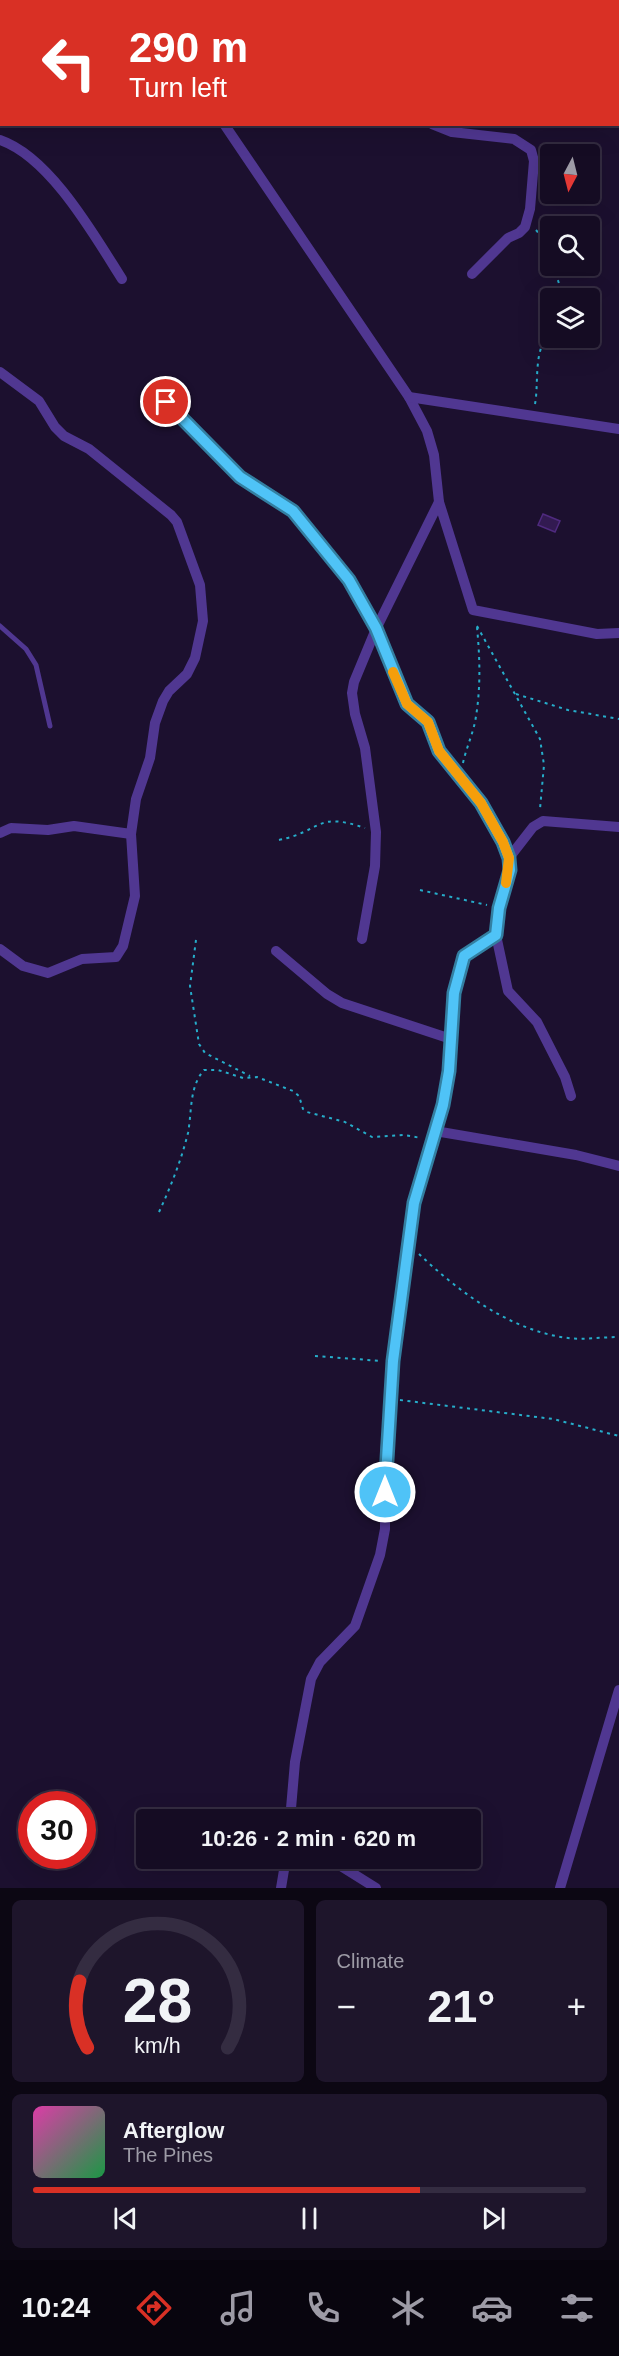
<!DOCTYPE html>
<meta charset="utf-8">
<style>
:root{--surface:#150c23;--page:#1e152b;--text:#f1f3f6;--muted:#9d9ba6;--line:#342c41;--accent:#d93025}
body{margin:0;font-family:Arial,sans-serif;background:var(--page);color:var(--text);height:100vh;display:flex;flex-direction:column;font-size:22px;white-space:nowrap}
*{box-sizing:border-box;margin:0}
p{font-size:20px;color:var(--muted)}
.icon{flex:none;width:33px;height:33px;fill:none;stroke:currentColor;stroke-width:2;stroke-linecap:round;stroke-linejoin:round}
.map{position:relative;height:1888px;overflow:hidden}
.panel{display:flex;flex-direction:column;gap:12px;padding:12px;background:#0c0713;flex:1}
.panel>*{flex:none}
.banner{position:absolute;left:0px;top:0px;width:620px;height:126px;box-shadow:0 6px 24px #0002,0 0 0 2px var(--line);background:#d93025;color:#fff;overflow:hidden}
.needle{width:39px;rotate:187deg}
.controls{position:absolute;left:540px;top:144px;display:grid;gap:12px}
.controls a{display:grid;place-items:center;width:60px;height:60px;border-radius:6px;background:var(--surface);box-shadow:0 6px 24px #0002,0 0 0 2px var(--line);font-size:30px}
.speed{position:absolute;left:18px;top:1791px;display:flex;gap:12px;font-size:30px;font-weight:700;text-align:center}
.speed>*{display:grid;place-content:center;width:78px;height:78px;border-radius:50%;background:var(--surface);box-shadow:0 6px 24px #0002,0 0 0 2px var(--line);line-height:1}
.speed .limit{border:9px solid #d22;background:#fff;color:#111}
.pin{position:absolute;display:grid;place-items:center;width:51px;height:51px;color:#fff;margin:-26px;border:3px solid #fff;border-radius:50%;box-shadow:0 2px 6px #0007}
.me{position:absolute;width:66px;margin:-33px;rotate:0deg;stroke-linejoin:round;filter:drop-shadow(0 0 4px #0008)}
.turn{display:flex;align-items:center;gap:21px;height:126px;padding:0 30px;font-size:27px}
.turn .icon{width:78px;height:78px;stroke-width:2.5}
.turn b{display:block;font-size:42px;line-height:51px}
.big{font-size:45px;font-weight:700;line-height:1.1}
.panel .card{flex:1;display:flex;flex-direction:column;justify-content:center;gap:9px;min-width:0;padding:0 21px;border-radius:9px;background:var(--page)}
.panel .dial{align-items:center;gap:0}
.dial svg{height:156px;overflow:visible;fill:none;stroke:var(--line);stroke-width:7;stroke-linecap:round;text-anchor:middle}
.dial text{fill:var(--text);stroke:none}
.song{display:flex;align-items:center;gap:18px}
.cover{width:72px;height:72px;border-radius:9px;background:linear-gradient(135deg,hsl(320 70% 55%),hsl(140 70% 35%))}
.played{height:6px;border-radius:3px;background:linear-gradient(90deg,var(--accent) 70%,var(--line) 70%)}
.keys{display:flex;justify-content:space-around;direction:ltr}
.heat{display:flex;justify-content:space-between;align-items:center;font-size:33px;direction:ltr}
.panel .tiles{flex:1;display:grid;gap:12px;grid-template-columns:1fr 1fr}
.card:last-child{grid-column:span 2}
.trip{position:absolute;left:136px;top:1809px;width:345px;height:60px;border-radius:6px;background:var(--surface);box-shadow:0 6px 24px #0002,0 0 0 2px var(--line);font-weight:700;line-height:60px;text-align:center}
.dock{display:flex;height:96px;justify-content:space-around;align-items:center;background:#08050e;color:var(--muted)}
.dock .icon{width:42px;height:42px}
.dock .selected{color:var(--accent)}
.dock b{font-size:27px;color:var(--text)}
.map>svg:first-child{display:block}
.building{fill:#321a51;stroke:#4f2a7f;stroke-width:1.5}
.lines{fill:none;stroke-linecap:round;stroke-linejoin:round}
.path{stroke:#26adca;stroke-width:2;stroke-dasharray:3 4.5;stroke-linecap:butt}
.lane{stroke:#503791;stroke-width:5}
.street{stroke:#503791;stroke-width:10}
.route-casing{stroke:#337fa1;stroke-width:15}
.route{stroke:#4fc3f7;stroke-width:10}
.slow{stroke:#f59e0b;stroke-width:10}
</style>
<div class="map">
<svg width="619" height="1888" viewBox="0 0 619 1888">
<rect width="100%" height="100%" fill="#1c102f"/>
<path class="building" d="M543,514L560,521L555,532L538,525Z"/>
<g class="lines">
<g class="path">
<path d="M459,0L463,2"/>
<path d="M618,64L619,65"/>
<path d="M536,230L547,243L550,256"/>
<path d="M553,266L564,298"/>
<path d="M535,404C539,384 533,347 550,335"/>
<path d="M477,626L540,739L544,765L540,809"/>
<path d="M516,694L568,710L619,719"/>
<path d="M463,763C466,749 472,736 475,722C481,690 480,659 477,627"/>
<path d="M279,840C323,831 315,811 365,828"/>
<path d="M420,890L487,905"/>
<path d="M196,940L190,986L199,1044L205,1053L250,1076"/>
<path d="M159,1212C171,1186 181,1161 188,1133C192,1112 189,1087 204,1070H218L243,1078L257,1077L293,1091L299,1096L303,1109L307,1112L345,1122L372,1137L404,1135L421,1138"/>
<path d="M419,1254C459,1292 511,1331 568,1338C584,1340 602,1337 619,1337"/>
<path d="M315,1356L382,1361"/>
<path d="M400,1400L553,1419L619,1436"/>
</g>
<path class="lane" d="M0,626L26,649L36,665L50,726"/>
<g class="street">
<path d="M177,0V2"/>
<path d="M224,124L409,397L427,431L434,455L439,502L473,610L597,634L619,633"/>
<path d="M432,124L452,132L514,139L531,150L534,161L530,209L525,227L519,233L508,238L472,274"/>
<path d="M0,140C50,157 94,235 122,279"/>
<path d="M0,372L39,401L55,427L64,436L89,449L171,515L177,522L200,585L203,621L195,658L187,674L169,691L163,701L155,723L150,758L136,799L131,834L135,896L123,946L116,957L82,959L48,973L23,966L0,949"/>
<path d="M409,397L619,429"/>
<path d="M166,402L240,477L293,511L325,548L349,580L376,629L407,704L427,722L439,751L481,803L509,858L510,870L499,908L496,935L508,991L537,1022L565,1077L571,1096"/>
<path d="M0,833L11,828L48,830L74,826L131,834"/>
<path d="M509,858L533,827L543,821L619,827"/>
<path d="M362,939L375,866L376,832L365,748L355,714L352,693L354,682L376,629L439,502"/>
<path d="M276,951L327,994L342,1003L451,1039"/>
<path d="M435,1131L576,1155L619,1166"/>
<path d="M290,1820L295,1762L311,1679L320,1662L355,1626L380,1555L385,1529V1455L393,1361L414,1203L443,1105L449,1071L454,993L462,960L466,953L496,935"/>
<path d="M328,1858L376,1888"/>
<path d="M281,1888L286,1858"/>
<path d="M560,1888L619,1690"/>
</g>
</g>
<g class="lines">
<g class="route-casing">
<path id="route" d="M166,402L240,477L293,511L349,580L376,628L407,704L428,722L439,751L481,803L503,842L509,858L510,870L499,908L496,935L464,956L454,993L449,1071L443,1105L414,1203L393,1361L385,1492"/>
</g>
<use href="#route" class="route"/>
<path class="slow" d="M393,672L407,704L428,722L439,751L481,803L503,842L509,858L506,883"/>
</g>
</svg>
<div class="controls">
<a><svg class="needle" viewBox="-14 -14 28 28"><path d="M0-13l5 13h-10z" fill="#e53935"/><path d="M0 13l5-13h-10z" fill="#9d9ba6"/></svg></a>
<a><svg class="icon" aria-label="search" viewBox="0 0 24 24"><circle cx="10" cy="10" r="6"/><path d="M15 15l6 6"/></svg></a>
<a><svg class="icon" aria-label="layers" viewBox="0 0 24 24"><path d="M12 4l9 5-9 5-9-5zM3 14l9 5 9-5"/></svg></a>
</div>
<div class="speed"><div class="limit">30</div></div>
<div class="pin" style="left:166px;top:402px;background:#d93025"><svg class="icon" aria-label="arrive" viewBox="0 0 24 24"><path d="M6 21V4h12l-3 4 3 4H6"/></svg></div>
<svg class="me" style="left:385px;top:1492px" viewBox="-20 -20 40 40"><circle r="17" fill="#4fc3f7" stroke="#fff" stroke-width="3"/><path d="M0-11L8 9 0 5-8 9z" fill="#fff"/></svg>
<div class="trip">10:26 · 2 min · 620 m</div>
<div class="banner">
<div class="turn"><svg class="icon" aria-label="left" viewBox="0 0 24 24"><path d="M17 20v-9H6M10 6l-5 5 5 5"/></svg><div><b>290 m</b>Turn left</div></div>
</div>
</div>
<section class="panel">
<div class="tiles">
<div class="card dial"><svg viewBox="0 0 100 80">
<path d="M14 69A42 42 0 1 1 86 69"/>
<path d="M14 69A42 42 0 0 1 10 35" stroke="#d93025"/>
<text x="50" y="56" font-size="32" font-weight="700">28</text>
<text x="50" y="72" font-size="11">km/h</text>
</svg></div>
<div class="card"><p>Climate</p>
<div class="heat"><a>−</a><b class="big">21°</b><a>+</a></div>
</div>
<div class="card">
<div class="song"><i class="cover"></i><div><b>Afterglow</b><p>The Pines</p></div></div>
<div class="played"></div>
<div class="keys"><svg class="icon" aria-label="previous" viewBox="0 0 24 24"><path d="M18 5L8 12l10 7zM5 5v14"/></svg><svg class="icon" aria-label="pause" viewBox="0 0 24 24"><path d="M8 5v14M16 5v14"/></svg><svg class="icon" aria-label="next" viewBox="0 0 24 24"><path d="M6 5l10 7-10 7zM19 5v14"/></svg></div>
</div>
</div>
</section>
<nav class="dock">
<b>10:24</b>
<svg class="icon selected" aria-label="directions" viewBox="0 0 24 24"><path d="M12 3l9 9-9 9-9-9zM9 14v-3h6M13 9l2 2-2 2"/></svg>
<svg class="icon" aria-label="music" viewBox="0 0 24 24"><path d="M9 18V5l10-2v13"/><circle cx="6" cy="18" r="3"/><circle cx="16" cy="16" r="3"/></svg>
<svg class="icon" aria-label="phone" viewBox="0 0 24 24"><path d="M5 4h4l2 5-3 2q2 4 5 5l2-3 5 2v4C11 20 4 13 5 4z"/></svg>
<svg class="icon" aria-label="climate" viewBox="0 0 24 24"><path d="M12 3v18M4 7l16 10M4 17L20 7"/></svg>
<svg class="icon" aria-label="car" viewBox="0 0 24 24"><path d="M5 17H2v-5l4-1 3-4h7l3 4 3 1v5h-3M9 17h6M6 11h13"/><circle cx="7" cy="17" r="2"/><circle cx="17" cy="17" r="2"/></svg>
<svg class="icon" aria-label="filters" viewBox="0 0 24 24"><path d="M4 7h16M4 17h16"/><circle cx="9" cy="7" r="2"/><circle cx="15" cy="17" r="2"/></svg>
</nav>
